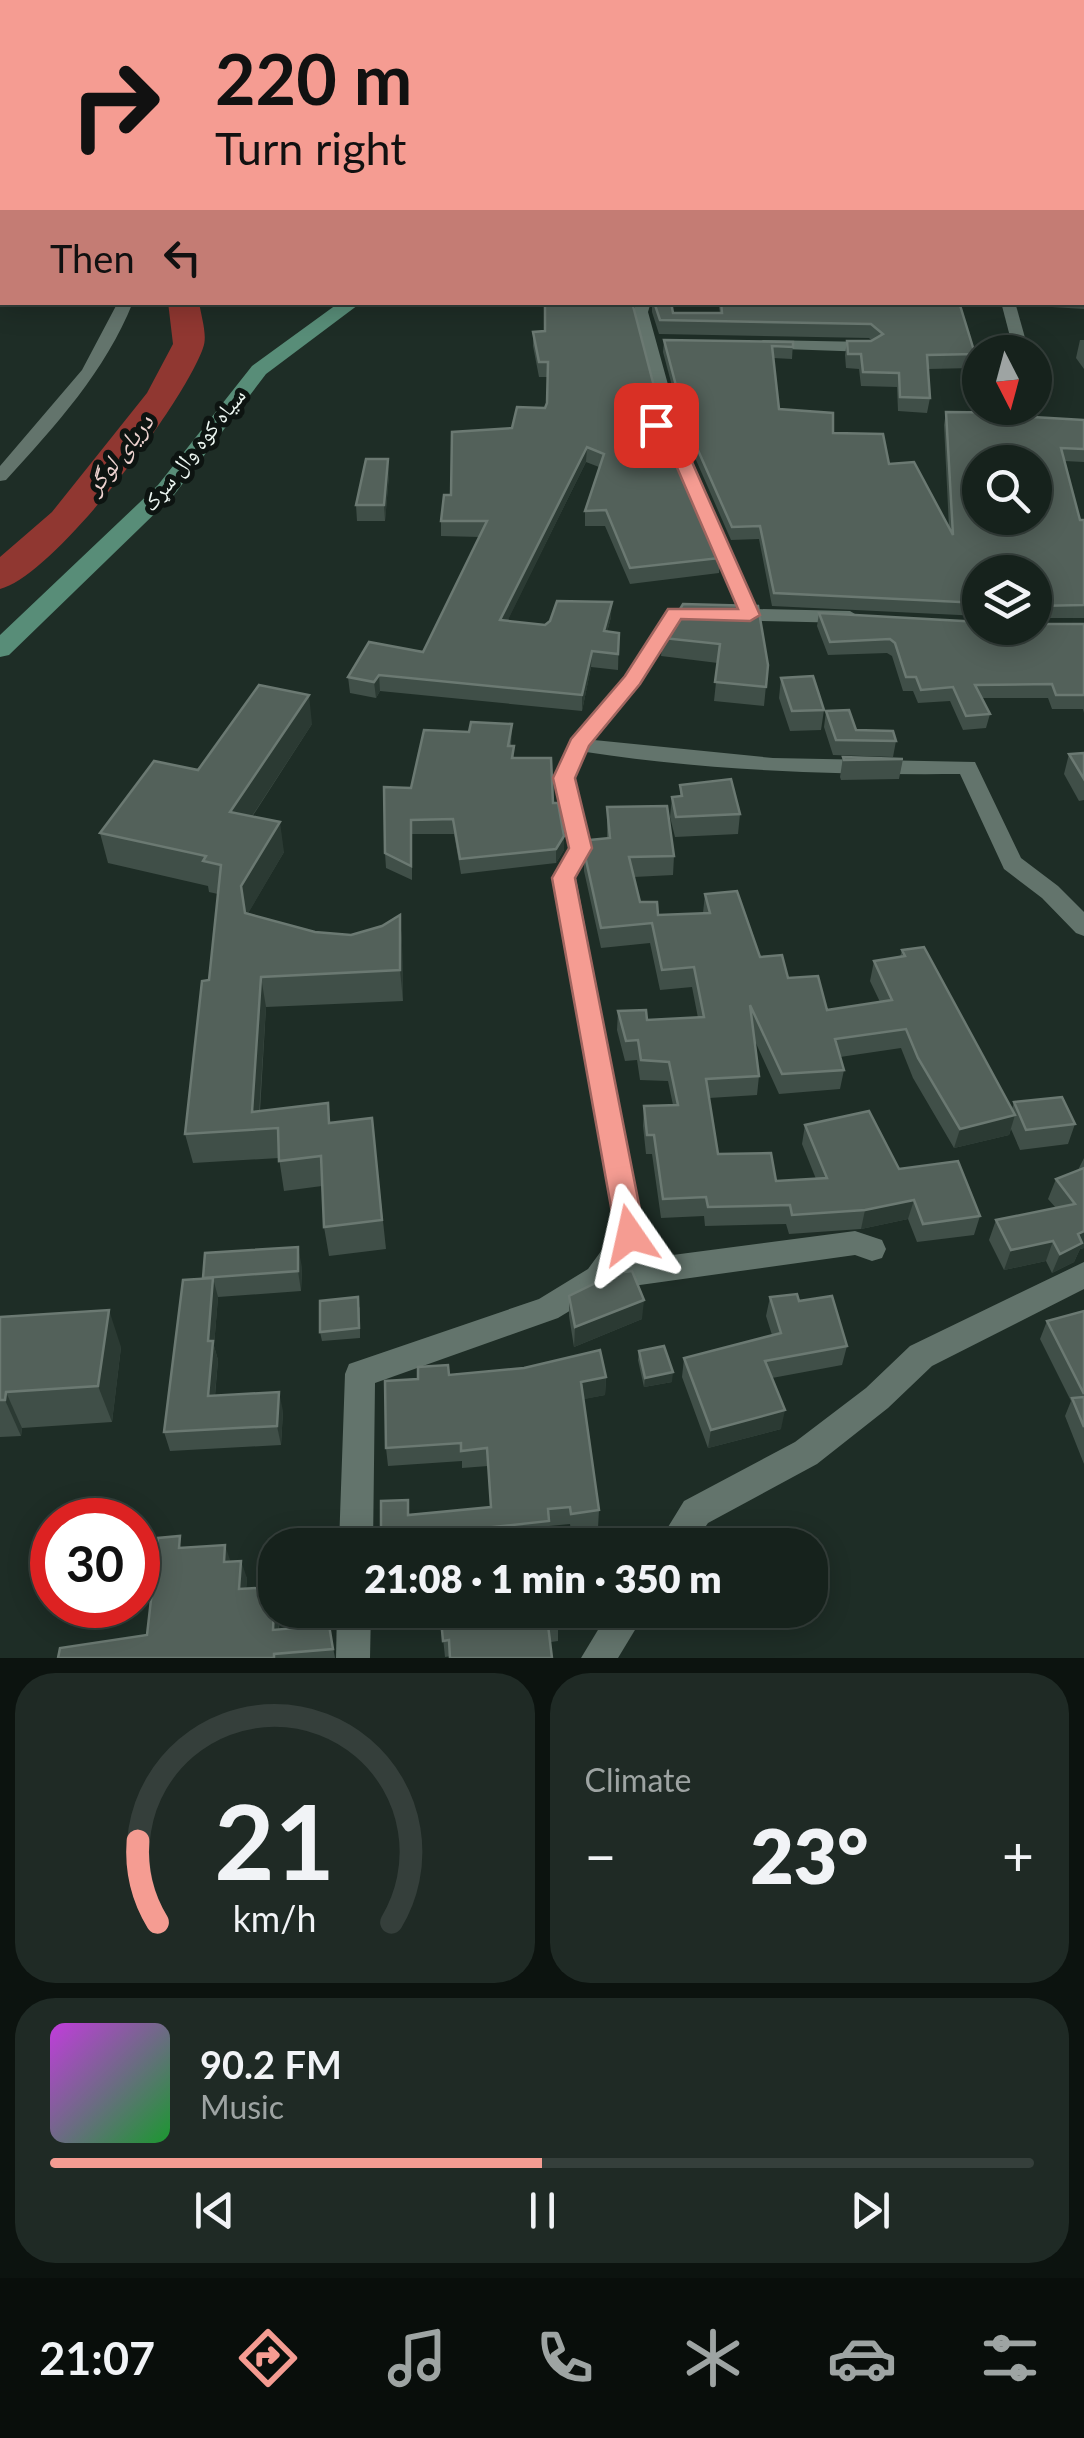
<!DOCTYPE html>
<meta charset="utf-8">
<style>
:root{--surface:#16221c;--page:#1f2a25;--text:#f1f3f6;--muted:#9ea4a3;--line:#353f3b;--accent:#f59c92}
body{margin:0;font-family:Lato,"Noto Naskh Arabic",sans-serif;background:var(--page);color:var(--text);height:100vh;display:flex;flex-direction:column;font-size:38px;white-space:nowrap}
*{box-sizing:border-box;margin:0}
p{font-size:32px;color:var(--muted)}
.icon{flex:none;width:55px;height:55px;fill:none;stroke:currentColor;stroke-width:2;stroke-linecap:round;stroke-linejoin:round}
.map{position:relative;height:1658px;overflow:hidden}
.panel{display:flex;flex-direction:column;gap:15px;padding:15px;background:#0c130f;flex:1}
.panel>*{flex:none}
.guide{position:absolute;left:0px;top:0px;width:1085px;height:305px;box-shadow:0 5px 25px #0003,0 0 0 2px var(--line);background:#f59c92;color:#111;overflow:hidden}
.needle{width:65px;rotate:174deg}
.buttons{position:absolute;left:962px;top:335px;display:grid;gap:20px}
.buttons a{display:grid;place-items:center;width:90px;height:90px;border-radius:50%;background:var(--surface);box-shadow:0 5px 25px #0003,0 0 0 2px var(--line);font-size:50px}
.speed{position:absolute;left:30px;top:1498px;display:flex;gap:20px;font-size:50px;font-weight:700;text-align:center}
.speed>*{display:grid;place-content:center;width:130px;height:130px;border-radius:50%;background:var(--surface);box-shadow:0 5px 25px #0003,0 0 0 2px var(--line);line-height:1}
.speed .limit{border:15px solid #d22;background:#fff;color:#111}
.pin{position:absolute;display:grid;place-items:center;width:85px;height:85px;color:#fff;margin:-42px;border-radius:20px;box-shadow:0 5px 15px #0006}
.me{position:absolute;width:110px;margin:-55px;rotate:349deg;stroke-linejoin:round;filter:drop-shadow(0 0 8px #0008)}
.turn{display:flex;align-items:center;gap:35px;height:210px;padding:0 50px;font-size:45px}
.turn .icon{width:130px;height:130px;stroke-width:2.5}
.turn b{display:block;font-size:70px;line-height:85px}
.then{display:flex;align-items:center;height:95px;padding:0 50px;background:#0003;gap:20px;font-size:38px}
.big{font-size:75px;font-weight:800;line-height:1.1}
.panel .tile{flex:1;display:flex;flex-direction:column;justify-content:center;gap:15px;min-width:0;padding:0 35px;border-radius:40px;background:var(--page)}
.panel .dial{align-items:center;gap:0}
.dial svg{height:260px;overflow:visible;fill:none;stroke:var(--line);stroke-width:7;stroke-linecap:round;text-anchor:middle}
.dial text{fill:var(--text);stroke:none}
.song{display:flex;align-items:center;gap:30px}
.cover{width:120px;height:120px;border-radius:15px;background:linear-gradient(135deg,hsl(290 70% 55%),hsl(130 70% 35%))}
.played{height:10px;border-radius:5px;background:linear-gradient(90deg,var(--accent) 50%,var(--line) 50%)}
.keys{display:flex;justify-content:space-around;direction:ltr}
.heat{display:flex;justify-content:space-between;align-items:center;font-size:55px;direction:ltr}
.panel .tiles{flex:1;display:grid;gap:15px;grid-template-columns:1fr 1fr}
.tile:last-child{grid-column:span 2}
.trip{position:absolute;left:258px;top:1528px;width:570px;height:100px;border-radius:40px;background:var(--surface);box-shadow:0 5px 25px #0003,0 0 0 2px var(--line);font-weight:800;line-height:100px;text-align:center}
.menu{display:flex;height:160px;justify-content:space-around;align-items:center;background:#090e0b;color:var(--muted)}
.menu .icon{width:70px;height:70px}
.menu .selected{color:var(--accent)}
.menu b{font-size:45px;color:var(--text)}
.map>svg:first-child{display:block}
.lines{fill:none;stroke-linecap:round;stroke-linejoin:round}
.canal{fill:#903731;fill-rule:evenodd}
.river{fill:#903731;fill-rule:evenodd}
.street{fill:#63746c;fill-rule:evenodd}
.secondary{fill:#588d78;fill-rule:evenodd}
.wall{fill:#404f48}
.shaded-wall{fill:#2b3a33}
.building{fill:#53615a;stroke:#6b7972;stroke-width:2.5;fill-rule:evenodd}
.route{fill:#f59c92;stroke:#9f655f;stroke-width:2.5}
.labels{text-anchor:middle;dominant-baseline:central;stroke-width:10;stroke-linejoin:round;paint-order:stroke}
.far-street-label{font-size:22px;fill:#eef8f3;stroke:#0d1411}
.far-water-label{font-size:25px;font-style:italic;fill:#eed3d0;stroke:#0d1411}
</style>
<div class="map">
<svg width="1084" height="1658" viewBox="0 0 1084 1658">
<rect width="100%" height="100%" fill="#1e2d26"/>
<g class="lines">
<rect class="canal" x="1082" y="22" width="2" height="8"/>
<path class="river" d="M168,302H199C201,316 208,336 203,348C184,403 55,575 0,589V557L52,512L147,393L173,344Z"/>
<g class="street">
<rect x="0" y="88" width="2" height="6"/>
<path d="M118,302H133C105,372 56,425 6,480L0,481V466L82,370Z"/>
<path d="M636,302H651L648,312L675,410L664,425L693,462L757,609L850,611L860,617L850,623L680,619L640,684L594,740L773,758L975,762L1021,858L1058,886L1084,912V936L1076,933L1042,898L1004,869L960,774C834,775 710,771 586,752L575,777L591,848L576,878L644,1235L627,1261L855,1231L882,1240L886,1249L882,1258L872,1261L855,1255L604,1290L558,1318L375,1383L373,1545H339L345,1374L349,1364L539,1299L588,1269L615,1232L552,878L569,848L553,777L571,739L625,677L667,609H738L676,463L648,425L659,410L634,312Z"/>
<path d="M1001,302H1015L1029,352H1014Z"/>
<path d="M763,340L869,342L877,347L869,352L758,348L755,345Z"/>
<path d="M1084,1262V1289L932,1366L888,1408L817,1464L708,1523L693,1545H657L684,1501L795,1442L866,1388L910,1346Z"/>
<path d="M337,1610H371L370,1658H336Z"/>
<path d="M610,1610H647L618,1658H581Z"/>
</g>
<g class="secondary">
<path d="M580,0H594L595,2H582Z"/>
<rect x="1082" y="26" width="2" height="8"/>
<path d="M340,302H362L266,374L174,495L9,655L0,657V635L158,485L252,366Z"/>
</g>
</g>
<g class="wall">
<rect x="481" y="0" width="98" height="2"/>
<path d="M779,0H812L781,2Z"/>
<path d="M1082,242L1084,243V309L1020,305L1018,302H1082Z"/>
<path d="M633,302L655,409L650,418L720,558L719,573L630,584L605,526H585V511L599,467L586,462L507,621L545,625L611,617L607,632L619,633L618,670L591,667L582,711L380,691L376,698L350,693L348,677L423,652L480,537L441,536V521L451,495L512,428L545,408L547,403L548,377H539L533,346V332L545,331Z"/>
<path d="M652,302H671L673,313H720L718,302H998L996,306L960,305L975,354L973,368L928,369L930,398L927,413L898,411L897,387L861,386L859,369L846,368L845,355L847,341H872L869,338L659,334L652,312Z"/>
<path d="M664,340L793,342L792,359L773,358L779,409L833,433L889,464L949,528L944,425L946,412L1084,420V462L1064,461L1080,520H1084V618H1035L980,572V616L772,606L759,539L731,540L696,460L669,425V412L676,401L663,352Z"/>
<path d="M1080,340H1084V369L1076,358Z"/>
<path d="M389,475L385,521H357L356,505Z"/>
<path d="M683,604L768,665L764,706L714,701L718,663L661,656L663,638Z"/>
<path d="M819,613L980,628L1084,624V713L1083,709H1052L1048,698H982L990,714L986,728L963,730L950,701L918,703L913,691H903L892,656L887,653L828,655L817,626Z"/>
<path d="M781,678L824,710L821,730L790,731L779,698Z"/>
<path d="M826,711L856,730L896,741L893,757L833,755L824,727Z"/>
<path d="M312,724L252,817L284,852L248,913L315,932L351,935L382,926L400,915L402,945L403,1001L266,1007L260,1111L331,1123L372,1118L386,1249L329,1256L324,1227L322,1186L284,1191L279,1158L193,1163L185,1134L209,980L218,894L209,892L208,886L108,863L100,833L198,770Z"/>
<path d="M512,724L511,746L514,758L553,803L564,850L556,863L461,874L454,834H412V880L386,868L385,853L411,788L469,732Z"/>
<path d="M1084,753V800L1079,801L1064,774L1069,754Z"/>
<path d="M843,757L903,759L899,779L841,780L840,777Z"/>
<path d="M680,785L740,814L738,834L675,837L670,817L672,797L680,796Z"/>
<path d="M607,807L674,856L673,875L634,877L640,902L658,915L703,913L705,894L760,957L827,1010L880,1002L870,981L874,961L900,957L902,950L1012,1109L1014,1102L1075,1124L1068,1144L1020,1150L1011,1129L1009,1135L954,1148L913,1078L901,1048L840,1057L844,1070L840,1089L779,1094L755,1041L759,1076L757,1095L709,1098L718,1154L776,1181L816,1179L802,1144L805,1125L899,1169L980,1216L974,1235L917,1242L908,1219L861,1229L789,1234L786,1224L705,1226L704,1216L661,1218L652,1154H646L643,1126L644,1106L673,1105L668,1081L640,1080L637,1060L625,1061L617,1030L618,1011L647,1020L698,1018L692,987L660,990L650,943L601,948L584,871V851L607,839Z"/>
<path d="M1084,1158V1248L1080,1249L1074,1262L1052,1273L1046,1261L1004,1270L989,1240L996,1220L1056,1208L1048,1199L1056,1179L1078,1170Z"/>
<path d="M302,1267L301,1291L218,1297L214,1346L218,1360L215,1396L283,1411L281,1445L170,1451L164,1432L203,1279Z"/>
<path d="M569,1296L642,1319L574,1347L569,1316Z"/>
<path d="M770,1297L799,1301L847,1346L842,1365L772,1378L781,1429L708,1448L682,1377L684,1358L772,1335L766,1316Z"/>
<path d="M360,1307V1338L322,1341L320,1332Z"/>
<path d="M1084,1311V1464L1065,1416L1071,1401L1040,1339L1047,1321Z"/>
<path d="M0,1317L121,1347L112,1422L22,1428L21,1436L0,1437Z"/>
<path d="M639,1351L672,1382L644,1387L638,1360Z"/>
<path d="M449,1375L606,1377L605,1395L583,1399L599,1510L598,1528L571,1531L570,1524L549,1526V1538L483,1545H381L410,1514L491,1507L488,1466L462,1468V1461L388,1466L386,1448L418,1379Z"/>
<path d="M184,1547L230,1562L247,1578L246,1589L275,1610H280L279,1629L329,1625L335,1658H58L147,1635Z"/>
<path d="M502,1610H605L600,1619L558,1624V1641L445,1657L441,1619Z"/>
</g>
<g class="shaded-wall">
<path d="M656,394L655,409L645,427L646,412Z"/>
<path d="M587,447L586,462L500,636V620Z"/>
<path d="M388,459L389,475L385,521L384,505Z"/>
<path d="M612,602L611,617L603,647L604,631Z"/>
<path d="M592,651L591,667L582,711V695Z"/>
<path d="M379,675L380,691L376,698L374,682Z"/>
<path d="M309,695L312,724L235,842L230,812Z"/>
<path d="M280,822L284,852L246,917L241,886Z"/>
<path d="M564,836V850L556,863V849Z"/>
<path d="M400,915L402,945L403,1001L400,970Z"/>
<path d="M261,977L266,1007L258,1129L252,1112Z"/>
<path d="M1015,1115L1009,1135L954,1148L960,1129Z"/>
<path d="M914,1200L908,1219L861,1229L865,1210Z"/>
<path d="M1084,1231V1248L1080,1249L1074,1262L1052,1273L1060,1254L1078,1234Z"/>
<path d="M1053,1241L1046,1261L1004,1270L1011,1250Z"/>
<path d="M298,1247L302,1267L301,1291L298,1271Z"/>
<path d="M213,1278L218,1297L214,1346L218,1360L213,1415L208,1396V1341Z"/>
<path d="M644,1300L642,1319L574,1347L575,1327Z"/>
<path d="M109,1310L121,1347L112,1422L98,1386Z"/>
<path d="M673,1372L672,1382L644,1387L645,1378Z"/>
<path d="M606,1377L605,1395L580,1400L581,1382Z"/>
<path d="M6,1392L22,1428L21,1436L5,1400Z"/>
<path d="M279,1392L283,1411L281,1445L277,1426Z"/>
<path d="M785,1410L781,1429L708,1448L711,1430Z"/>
<path d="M225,1545L231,1563L224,1562Z"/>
<path d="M241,1561L247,1578L245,1606L239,1589Z"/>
<path d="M275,1601V1610H280L277,1646L273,1630Z"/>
</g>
<g class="building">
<rect x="501" y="0" width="78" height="2"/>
<path d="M862,0H1084V9H1082V2H849Z"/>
<path d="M0,100H2V149L0,151Z"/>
<path d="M1082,242L1084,243V295H1082Z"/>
<path d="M545,302H632L656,394L646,412L674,450L720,558L630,568L606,510L585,511L604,454L587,447L500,620L545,625L550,621L557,601L612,602L604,631L619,633L618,654L592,651L582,695L379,675L374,682L348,677L369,642L423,652L487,521H441L444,495H451L452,432L512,428L517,407L545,408L547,403L548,362H539L533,332L545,331Z"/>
<path d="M654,302H671L673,313H722L721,302H959L975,354L927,355L930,398L900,397L899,373L863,372L861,354H848L847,341H871L883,334L871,324L660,320Z"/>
<path d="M664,340L793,342V347L772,346L779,409L833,413V433L883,434L889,464L914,462L953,535L946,412L1032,413L1033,417L1084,420V449L1061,448L1080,520H1084V605L1035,606V572H980V603L774,593L760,526L732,527L697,448L669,412L679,397ZM980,462H1035V518H980Z"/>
<path d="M366,459H388L384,505H356Z"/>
<path d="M683,604L758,606L768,665L766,687L715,682L720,644L663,638Z"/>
<path d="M819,613L980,622V628H1035V624H1084V695H1056L1052,684L975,685L990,714L966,716L953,687L921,690L916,677H906L895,643L890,639L830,642Z"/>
<path d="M813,676L824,710L792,711L781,678Z"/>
<path d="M259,685L309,695L230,812L280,822L241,886L245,913L315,932L351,935L382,926L400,915V970L261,977L252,1112L328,1103L329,1123L372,1118L382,1220L324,1227L321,1156L279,1161L278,1128L185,1134L202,981L209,980L221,865L203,861L206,856L100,833L154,761L198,770Z"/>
<path d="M849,710L856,730L893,731L896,741L836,740L826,711Z"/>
<path d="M471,722L512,724L508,746H514L512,758H551L553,803H558L564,836L556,849L460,859L453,819L411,820V866L385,853L384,787L411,788L424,730L469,732Z"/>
<path d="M1084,753V779L1069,754Z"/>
<path d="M843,757L903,759L844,760Z"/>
<path d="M731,779L740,814L676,817L672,797L682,796L680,785Z"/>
<path d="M667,806L674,856L629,857L640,902H657L658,915L710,913L705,894L737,891L760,957L782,955L788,978L818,976L827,1010L892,1000L874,961L905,956L902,950L924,947L1015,1115L960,1129L918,1058L906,1029L835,1039L844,1070L782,1074L750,1005L759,1076L706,1079L718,1154L771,1153L776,1181L827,1178L805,1125L869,1111L899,1169L958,1161L980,1216L923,1224L914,1200L865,1210L792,1215L790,1205L708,1207L706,1197L663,1199L654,1135H647L644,1106L678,1105L669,1062L641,1060L638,1040L626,1041L618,1011L646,1010L647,1020L704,1017L694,967L662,970L652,923L601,928L584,851L590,840L610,838L607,807Z"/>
<path d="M1062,1097L1075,1124L1026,1130L1014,1102Z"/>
<path d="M1084,1168V1231L1078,1234L1082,1243L1060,1254L1053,1241L1011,1250L996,1220L1075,1204L1056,1179Z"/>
<path d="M298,1247V1271L203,1278L205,1253Z"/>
<path d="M632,1271L644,1300L575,1327L569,1296L616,1273Z"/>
<path d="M213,1278L208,1341H213L208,1396L279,1392L277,1426L164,1432L183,1280Z"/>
<path d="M797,1294L799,1301L832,1296L847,1346L765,1361L785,1410L711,1430L684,1358L781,1333L770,1297Z"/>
<path d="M358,1297L359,1328L320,1332V1301Z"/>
<path d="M109,1310L98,1386L6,1392L5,1400H0V1317Z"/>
<path d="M1084,1311V1394L1047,1321Z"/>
<path d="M664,1346L673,1372L645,1378L639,1351Z"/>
<path d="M600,1350L606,1377L581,1382L599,1510L571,1514L570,1507L548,1509L549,1521L409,1536V1545H381V1501L408,1500V1515L491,1507L487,1448L461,1451V1443L386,1448L385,1381L418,1379V1367L448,1365L449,1375L524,1368Z"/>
<path d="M1084,1397V1427L1072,1398Z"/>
<path d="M180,1536L179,1548L225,1545L224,1562L241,1561L239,1589L275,1587L273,1630L329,1625L333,1649L274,1654V1658H58L60,1648L147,1635L158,1538Z"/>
<path d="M337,1543L336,1545H291Z"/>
<path d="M502,1610H556L558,1624L548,1625L552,1658H450L449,1640L443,1641L441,1619Z"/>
</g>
<path class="route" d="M650,421H661L692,462L760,615L750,621L681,619L640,684L589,746L575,778L592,848L575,878L645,1235L641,1244L630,1247L620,1244L616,1235L552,878L569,848L553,778L571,739L625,676L668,609H738L675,463L647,425Z"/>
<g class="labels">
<g class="far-street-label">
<text transform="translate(193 449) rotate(-51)">سیاه کوه وال سړک</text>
</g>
<g class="far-water-label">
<text transform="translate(118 453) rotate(-52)">دریای لوگر</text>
</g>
</g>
</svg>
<div class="buttons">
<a><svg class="needle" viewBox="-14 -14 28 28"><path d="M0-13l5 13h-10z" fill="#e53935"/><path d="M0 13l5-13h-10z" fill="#9ea4a3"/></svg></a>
<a><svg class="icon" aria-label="search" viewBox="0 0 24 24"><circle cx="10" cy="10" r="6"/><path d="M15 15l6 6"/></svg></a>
<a><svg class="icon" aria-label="layers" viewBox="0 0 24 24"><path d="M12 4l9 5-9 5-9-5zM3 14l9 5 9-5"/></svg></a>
</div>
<div class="speed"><div class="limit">30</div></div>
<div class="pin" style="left:656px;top:425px;background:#d93025"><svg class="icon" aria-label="arrive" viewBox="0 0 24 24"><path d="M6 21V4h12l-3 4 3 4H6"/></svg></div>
<svg class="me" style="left:630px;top:1235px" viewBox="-20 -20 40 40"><path d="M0-17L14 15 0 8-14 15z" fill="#f59c92" stroke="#fff" stroke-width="4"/></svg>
<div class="trip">21:08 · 1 min · 350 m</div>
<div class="guide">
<div class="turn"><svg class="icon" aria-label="right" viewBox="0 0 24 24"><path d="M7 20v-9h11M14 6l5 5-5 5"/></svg><div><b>220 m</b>Turn right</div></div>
<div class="then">Then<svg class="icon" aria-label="left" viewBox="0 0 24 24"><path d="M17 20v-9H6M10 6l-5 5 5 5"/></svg></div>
</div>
</div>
<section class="panel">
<div class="tiles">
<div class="tile dial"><svg viewBox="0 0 100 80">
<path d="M14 69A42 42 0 1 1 86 69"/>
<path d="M14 69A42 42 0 0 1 8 44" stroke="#f59c92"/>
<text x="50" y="56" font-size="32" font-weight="700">21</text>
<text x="50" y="72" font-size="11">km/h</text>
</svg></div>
<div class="tile"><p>Climate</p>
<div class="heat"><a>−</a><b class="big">23°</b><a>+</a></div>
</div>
<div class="tile">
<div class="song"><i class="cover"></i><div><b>90.2 FM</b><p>Music</p></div></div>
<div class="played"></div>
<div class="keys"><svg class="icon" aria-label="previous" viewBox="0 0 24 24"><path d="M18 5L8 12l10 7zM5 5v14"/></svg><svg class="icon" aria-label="pause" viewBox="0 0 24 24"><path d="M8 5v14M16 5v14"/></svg><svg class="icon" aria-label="next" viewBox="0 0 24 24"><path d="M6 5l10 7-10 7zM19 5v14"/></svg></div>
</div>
</div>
</section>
<nav class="menu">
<b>21:07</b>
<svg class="icon selected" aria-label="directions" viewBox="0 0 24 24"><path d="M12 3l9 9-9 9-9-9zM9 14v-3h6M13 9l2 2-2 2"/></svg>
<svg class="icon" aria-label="music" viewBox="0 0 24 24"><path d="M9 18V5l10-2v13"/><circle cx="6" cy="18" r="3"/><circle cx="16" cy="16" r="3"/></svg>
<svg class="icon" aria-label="phone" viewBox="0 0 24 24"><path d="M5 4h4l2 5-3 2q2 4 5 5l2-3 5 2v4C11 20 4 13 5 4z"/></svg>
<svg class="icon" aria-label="climate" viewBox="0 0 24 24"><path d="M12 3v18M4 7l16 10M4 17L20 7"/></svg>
<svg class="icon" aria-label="car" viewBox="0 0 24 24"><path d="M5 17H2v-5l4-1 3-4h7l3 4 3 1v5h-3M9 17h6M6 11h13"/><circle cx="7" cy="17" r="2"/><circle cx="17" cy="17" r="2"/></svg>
<svg class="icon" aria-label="filters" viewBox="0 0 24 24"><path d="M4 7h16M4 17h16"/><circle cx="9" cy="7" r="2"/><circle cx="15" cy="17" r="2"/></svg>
</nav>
